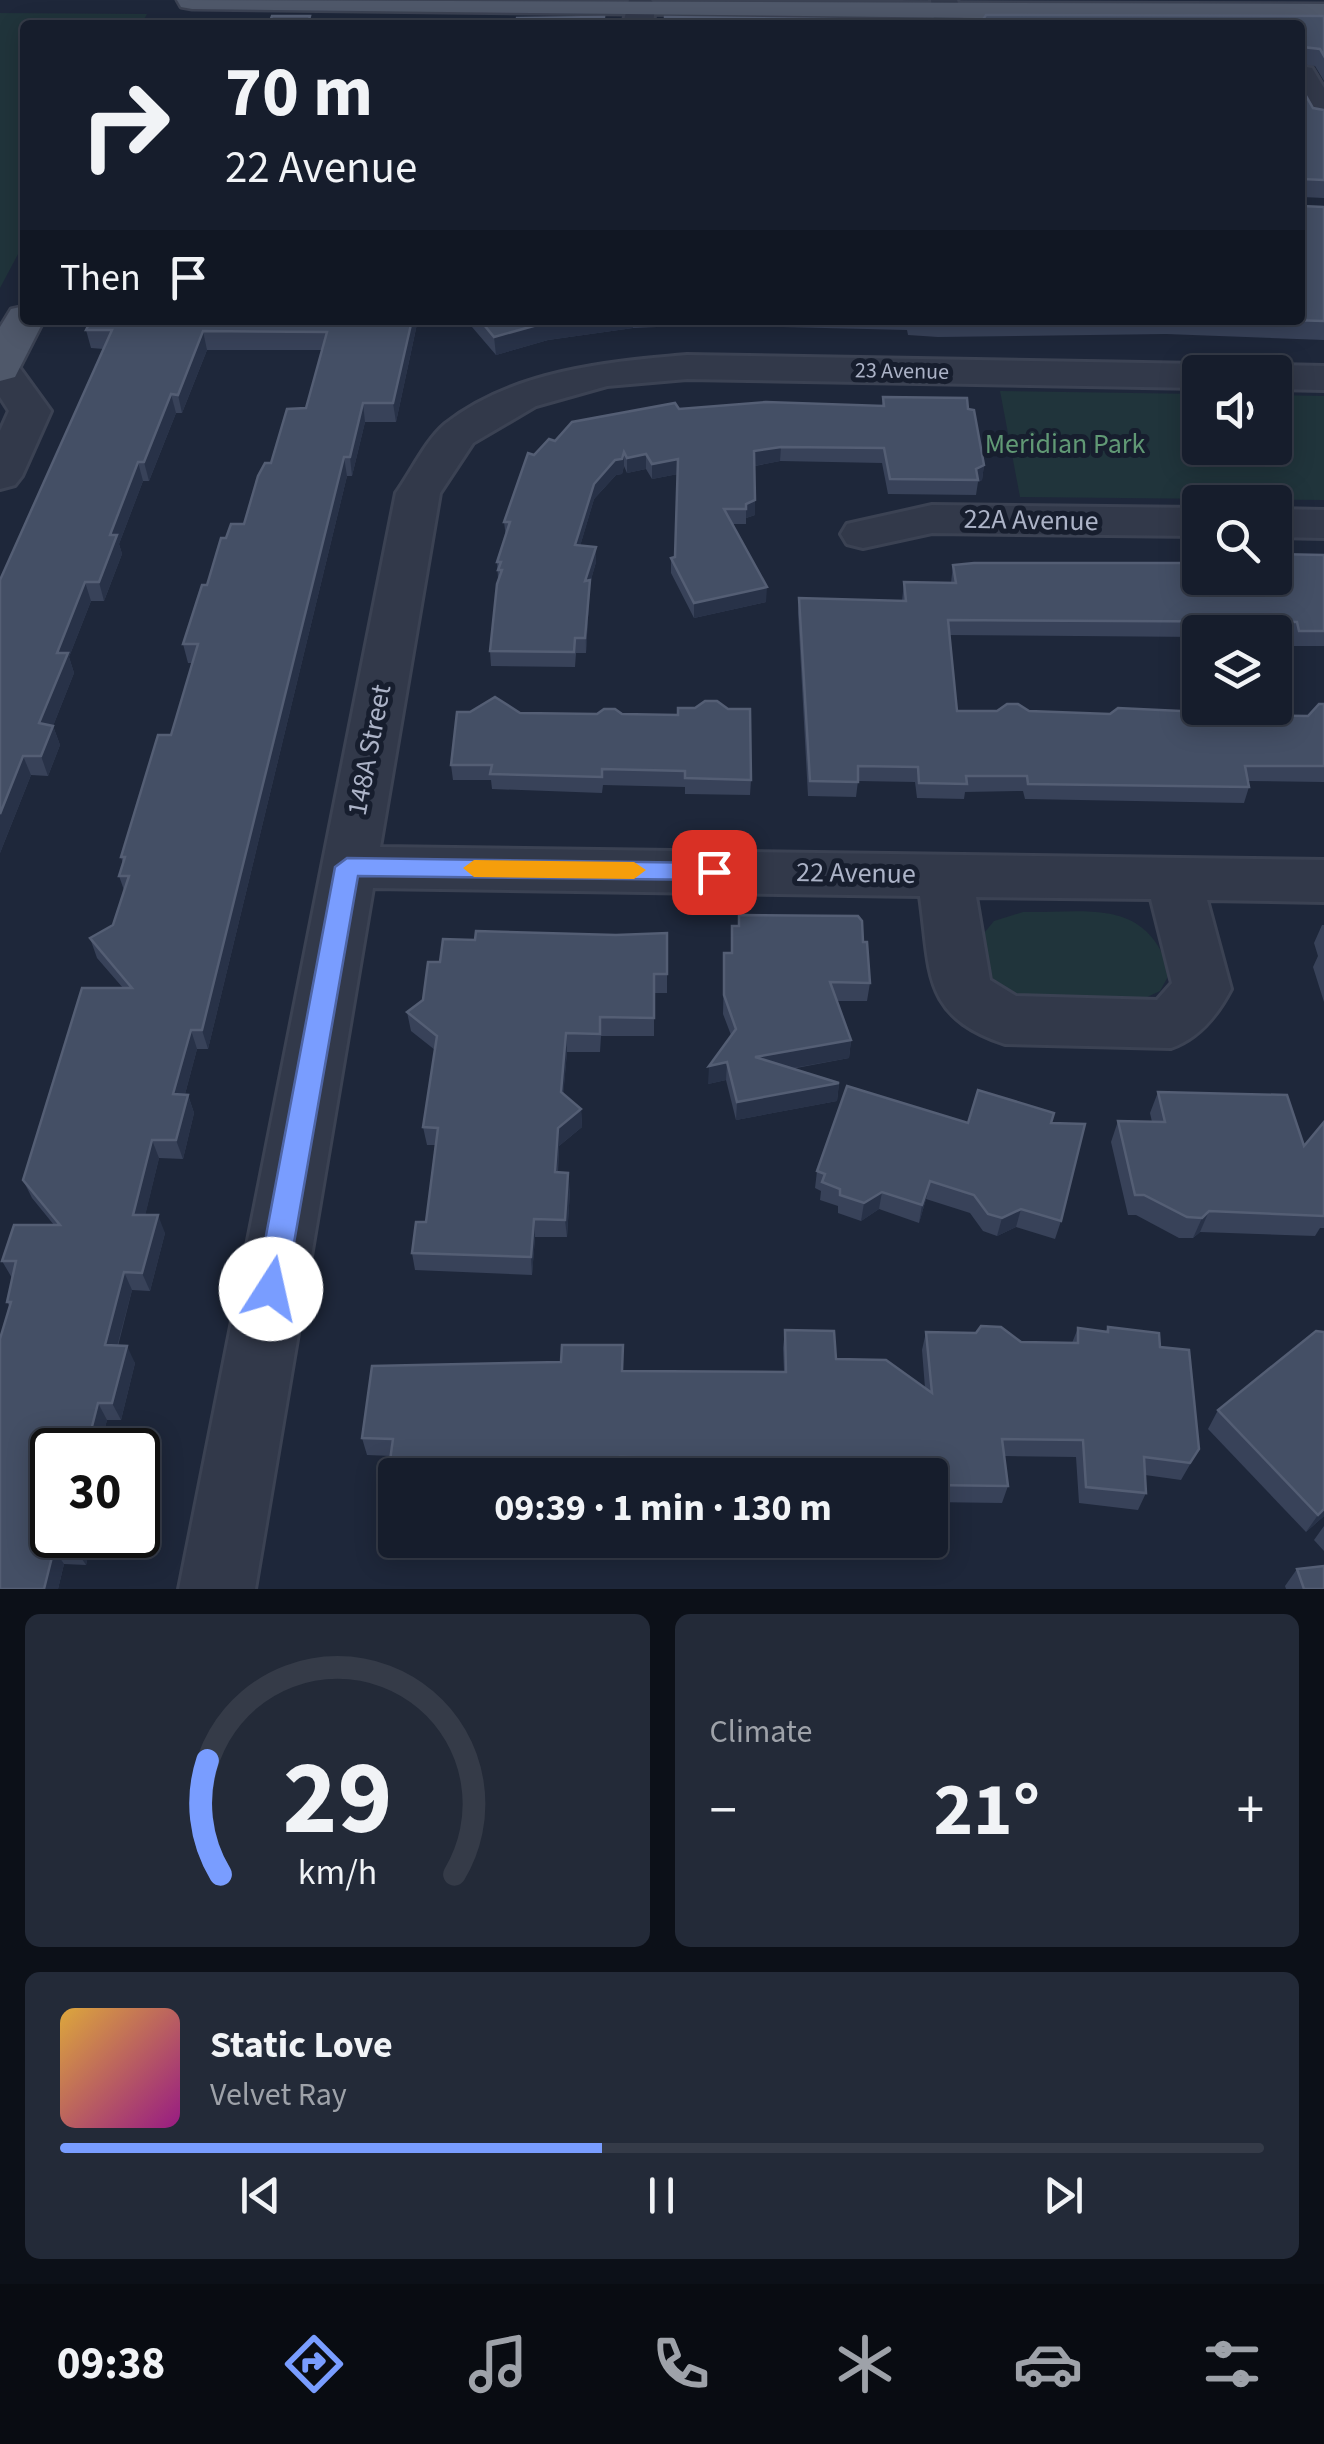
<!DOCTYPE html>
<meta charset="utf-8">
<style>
:root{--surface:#161d2c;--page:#232a38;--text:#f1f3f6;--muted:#9ea2a9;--line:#353b48;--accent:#799dff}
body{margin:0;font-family:"Source Sans 3",sans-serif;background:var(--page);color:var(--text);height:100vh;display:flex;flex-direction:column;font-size:38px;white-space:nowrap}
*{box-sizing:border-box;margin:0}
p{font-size:32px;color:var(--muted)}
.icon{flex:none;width:55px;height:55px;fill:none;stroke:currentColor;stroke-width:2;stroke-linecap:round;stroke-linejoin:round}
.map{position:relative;height:1589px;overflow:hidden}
.details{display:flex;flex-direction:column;gap:25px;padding:25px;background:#0c1018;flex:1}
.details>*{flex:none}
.top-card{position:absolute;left:20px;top:20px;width:1285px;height:305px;border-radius:10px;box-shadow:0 5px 25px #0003,0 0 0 2px var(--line);background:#161d2c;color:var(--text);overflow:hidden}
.controls{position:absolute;left:1182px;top:355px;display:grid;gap:20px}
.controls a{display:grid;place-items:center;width:110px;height:110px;border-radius:10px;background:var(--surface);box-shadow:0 5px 25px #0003,0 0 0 2px var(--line);font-size:50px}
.speed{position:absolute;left:30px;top:1428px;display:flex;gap:20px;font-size:50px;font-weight:700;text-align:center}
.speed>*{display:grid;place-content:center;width:130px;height:130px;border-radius:50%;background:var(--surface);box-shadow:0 5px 25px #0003,0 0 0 2px var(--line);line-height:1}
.speed .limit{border:5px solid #111;border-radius:15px;background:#fff;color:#111}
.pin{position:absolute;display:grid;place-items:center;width:85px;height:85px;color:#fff;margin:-42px;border-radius:20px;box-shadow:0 5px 15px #0006}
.me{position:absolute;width:110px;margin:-55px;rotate:10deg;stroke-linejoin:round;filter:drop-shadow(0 0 8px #0008)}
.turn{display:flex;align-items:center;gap:35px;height:210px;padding:0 40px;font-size:45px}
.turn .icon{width:130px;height:130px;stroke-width:2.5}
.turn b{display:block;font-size:70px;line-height:85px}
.then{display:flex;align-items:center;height:95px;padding:0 40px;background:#0003;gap:20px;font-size:38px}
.big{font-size:75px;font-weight:700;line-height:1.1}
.details .widget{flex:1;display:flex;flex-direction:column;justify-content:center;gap:15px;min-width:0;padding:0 35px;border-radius:15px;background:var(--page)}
.details .dial{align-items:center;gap:0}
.dial svg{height:260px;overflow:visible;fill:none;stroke:var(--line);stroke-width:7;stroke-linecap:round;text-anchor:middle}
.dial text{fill:var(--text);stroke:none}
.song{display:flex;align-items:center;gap:30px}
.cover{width:120px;height:120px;border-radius:15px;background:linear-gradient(135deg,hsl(40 70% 55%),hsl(310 70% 35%))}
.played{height:10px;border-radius:5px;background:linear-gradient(90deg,var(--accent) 45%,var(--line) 45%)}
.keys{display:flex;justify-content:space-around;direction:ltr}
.heat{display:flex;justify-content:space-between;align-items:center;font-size:55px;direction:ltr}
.details .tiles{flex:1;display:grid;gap:25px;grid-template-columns:1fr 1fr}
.widget:last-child{grid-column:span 2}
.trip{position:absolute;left:378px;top:1458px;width:570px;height:100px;border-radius:10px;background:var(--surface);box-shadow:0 5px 25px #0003,0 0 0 2px var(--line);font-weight:700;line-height:100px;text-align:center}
.dock{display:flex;height:160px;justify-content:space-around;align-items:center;background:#090c12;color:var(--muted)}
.dock .icon{width:70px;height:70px}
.dock .selected{color:var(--accent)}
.dock b{font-size:45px;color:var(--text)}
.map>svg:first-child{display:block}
.green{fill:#20343b}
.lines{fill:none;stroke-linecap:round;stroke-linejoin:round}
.minor-casing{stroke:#3b4253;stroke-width:6}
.major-casing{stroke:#3b4253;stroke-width:5}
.minor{fill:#32394a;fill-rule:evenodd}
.major{fill:#4f586a;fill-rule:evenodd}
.wall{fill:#384259}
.shaded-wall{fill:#283248}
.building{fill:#444f65;stroke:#545e74;stroke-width:2.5}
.route{fill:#799dff;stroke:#4f66a6;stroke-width:2.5}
.slow{fill:#f59e0b}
.labels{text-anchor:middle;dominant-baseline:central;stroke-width:10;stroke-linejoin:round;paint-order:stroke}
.far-street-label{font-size:22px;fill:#acb3c7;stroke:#171e2e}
.park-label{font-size:28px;fill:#619975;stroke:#171e2e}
.street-label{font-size:28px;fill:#acb3c7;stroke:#171e2e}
</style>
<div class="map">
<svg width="1324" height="1589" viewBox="0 0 1324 1589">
<rect width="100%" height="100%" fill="#1e273a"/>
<g class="green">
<path d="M0,13L147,14L141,25H25V241L0,288Z"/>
<path d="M1000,391L1200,394V448H1275V395L1324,396V500L1020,497Z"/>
<path d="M1023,912C1089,913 1147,897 1170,973L1160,991L1139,1001L1028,1000L996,984L981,960L980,938L994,921Z"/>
</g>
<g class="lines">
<g class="minor-casing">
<g id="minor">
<path d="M629,0H651L655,5L653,25H623Z"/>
<path d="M931,0H957L965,25H935Z"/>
<path d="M1301,66L1312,68L1324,88V126L1312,123L1300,102Z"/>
<path d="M687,355L1200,364L1214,367L1218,372H1200V388L687,379L607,386L536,406L473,443L440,493L380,847L1324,860V902L1207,900L1231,989C1217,1016 1199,1038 1171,1048L1005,1044C921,1016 931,972 920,896L373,888L255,1589H179L396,493C411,472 426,440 445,424C512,371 606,362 687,355ZM976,897L1151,899L1172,983L1157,1000L1016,996L990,980Z"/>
<path d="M0,356L14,360L51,411L22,476L15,485L0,489V431L9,411L0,397Z"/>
<path d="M1275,365L1324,366V390L1275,389V372H1258Z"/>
<path d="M932,505L1200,508V536L932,533L863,548L847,544L841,534L847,524Z"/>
<path d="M1275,509L1324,510V538L1275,537Z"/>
</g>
</g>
<g class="major-casing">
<g id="major">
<path d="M177,0L1324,4V22L192,9L181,7Z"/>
<path d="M25,306V320H44L15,377L0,381V327L11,309Z"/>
</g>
</g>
<use href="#minor" class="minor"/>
<use href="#major" class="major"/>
</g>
<g class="wall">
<path d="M1324,16V81L1315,66L1302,64L1301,87L1313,108L1324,110V198L1302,197V206L1324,207V340L1166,334L938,337L908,335L907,330L704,325L633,328L548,340L496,355L466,320H1300L982,21Z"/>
<path d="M91,320H432L431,325L417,324L396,422H365L352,476H347L208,1049H197L185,1094L188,1095L194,1113L183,1159L159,1158L145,1215L165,1233L150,1291L132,1290L118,1346L135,1363L121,1420H107L99,1450H52L93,1535L86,1565L64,1564L58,1589H0L10,1307L7,1302L12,1278L2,1261L54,1225L32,1198L23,1180L123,988L97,958L90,938L113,925L124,890L119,876L123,864L121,857L171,735L192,663H188L183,644L226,538L244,524L271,463L306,408L322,350H207L182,413H176L149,481H143L119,544L122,554L104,601H91L69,657L74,673L53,726L60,745L48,776L31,775L0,853V580L104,349L91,348L86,330Z"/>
<path d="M883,397L968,409L984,465L982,480L978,482L976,495L888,494L882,463L780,461L755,466V515L746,518V524H732L766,602L694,618L671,573V558L675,557L678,474L652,479L646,469L627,473L624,466L622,474L616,475L594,499L580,546L596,562L590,583L586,653H576L575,667L491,666L490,651L498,579L497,562L506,537L504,522L534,455L555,441L679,409L882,406Z"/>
<path d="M1324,555V646H1294L1291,638H1275V632H1200V637L949,635L957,711H1029L1110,714L1308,716L1324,704V782L1248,781L1249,787L1244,803L1025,799L1023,791L965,792L964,799L917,798L915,782L858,781L856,797L808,796L798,613L799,598L902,601L904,582L951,583L953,565L1200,578Z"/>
<path d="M520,713L622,714L751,780L750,795L685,794V787L603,785L602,793L492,789L491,780H453L451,765Z"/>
<path d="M1322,925H1324V1002L1313,967L1318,956L1314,943Z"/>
<path d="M732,926L863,942L870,983L867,1001H837L851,1040L849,1058L791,1069L839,1083L837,1101L736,1120L726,1080L708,1084L731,1035L723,1014L724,971L731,953Z"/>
<path d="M667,933V993H654V1036H601L600,1052H567L563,1095L581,1109L582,1127L559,1146L558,1172L570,1190L567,1237H535L532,1275L415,1270L412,1253L426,1222L435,1145H427L423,1127L435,1050L411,1031L407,1012L423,1000L440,962L475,940Z"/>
<path d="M1158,1092L1304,1146L1324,1122V1228H1320L1315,1236L1200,1232L1193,1238H1179L1136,1215H1128L1111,1142L1118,1121L1152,1122L1150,1113Z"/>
<path d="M968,1123H1051L1061,1221L1055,1239L1016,1227L997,1236L983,1231L970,1213L926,1199L919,1223L879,1209L861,1221L838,1213V1206L820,1200L821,1191L815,1188L817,1171Z"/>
<path d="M1108,1327L1160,1347L1199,1449L1181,1480L1145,1475L1146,1493L1138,1510L1079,1503L1076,1457L1004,1456L1008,1486L1002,1503L930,1502V1475L621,1473L395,1475V1499H392L387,1482L391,1456L367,1455L362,1438L623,1371L784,1372L783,1348L785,1330L836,1359L925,1388L922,1350L926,1332L1021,1342L1072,1343L1078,1328L1106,1331Z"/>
<path d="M1324,1332V1516L1306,1532L1208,1429L1218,1410Z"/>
<path d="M1324,1526V1551L1314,1540Z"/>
<path d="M1297,1569L1324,1589H1286L1285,1586Z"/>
</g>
<g class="shaded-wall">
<path d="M412,320H417V324L396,422L393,403Z"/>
<path d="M561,320H633V328L548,340L496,355L494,337L548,322Z"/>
<path d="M203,331L207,350L182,413L178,395Z"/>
<path d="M171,394L176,413L149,481L144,462Z"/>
<path d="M363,403L365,422L352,476L350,457Z"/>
<path d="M781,447L780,461L754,466V451Z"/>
<path d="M624,452V466L622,474L616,475L594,499L576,560L575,545L594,484Z"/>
<path d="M646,454V469L627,473V458Z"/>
<path d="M344,457L347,476L208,1049L202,1030Z"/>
<path d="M678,459V474L652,479V464Z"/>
<path d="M138,462L143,481L119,544L122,554L104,601L99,582L110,535Z"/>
<path d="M984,465L982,480L978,482L976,469Z"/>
<path d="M755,500V515L746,518V504Z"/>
<path d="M596,547V562L590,583L586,653L585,581Z"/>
<path d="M85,582L91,601L69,657L74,673L53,726L60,745L48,776L41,756L39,723L57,653Z"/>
<path d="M767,587L766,602L694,618V603Z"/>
<path d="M23,756L31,775L0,853V814Z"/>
<path d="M191,1030L197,1049L180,1113L173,1094Z"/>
<path d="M566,1033L567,1052L562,1110L561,1092Z"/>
<path d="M851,1040L849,1058L753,1075L755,1057Z"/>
<path d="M727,1062L726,1080L708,1084L709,1066Z"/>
<path d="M839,1083L837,1101L736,1120L737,1102Z"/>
<path d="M188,1095L194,1113L183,1159L176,1140Z"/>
<path d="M581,1109L582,1127L559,1146L556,1190L555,1172L558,1128Z"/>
<path d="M152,1140L159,1158L141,1233L133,1215Z"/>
<path d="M568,1173L570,1190L567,1237L565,1220Z"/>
<path d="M930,1181L926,1199L919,1223L922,1205Z"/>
<path d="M882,1192L879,1209L861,1221L864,1203Z"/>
<path d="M1021,1209L1016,1227L997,1236L1002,1218Z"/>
<path d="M1209,1211L1200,1232L1193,1238L1202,1218Z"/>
<path d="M158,1215L165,1233L150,1291L142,1273Z"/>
<path d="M534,1219L535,1237L532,1275L531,1257Z"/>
<path d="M124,1272L132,1290L113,1362L105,1345Z"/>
<path d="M127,1346L135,1363L121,1420L112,1403Z"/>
<path d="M98,1403L107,1420L99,1450H86Z"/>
<path d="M1324,1509V1516L1306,1532L1318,1515Z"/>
<path d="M80,1535H93L86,1565L76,1550Z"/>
<path d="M54,1549L64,1564L58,1589H44Z"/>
</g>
<g class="building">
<path d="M986,15L1324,16V56L1320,49L1302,47L1301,87L1313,108L1324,110V180L1302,179V206L1324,207V321L1290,320H1300V25H665V17L982,21Z"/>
<path d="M272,16H310L309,20L325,21L323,25H260L262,20L270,21Z"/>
<path d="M604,17L603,25H516L517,18Z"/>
<path d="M91,320H412L393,403H363L350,457H344L202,1030H191L173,1094L188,1095L176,1140H152L133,1215H158L142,1273L124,1272L105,1345L127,1346L112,1403H98L86,1450H52V1535H80L76,1550L54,1549L44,1589H0V1339L11,1302H7L16,1261H2L14,1225H60L23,1180L82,988H132L90,938L113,925L129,876H119L125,857H121L158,735H171L198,644H183L202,585H207L221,538H226L231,524H244L258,476L265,463H271L287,409L306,408L327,332L203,331L178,395L171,394L144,462H138L110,535H117L99,582H85L57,653H68L39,723L53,726L41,756H23L0,814V580L112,330H86Z"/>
<path d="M480,320H561L548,322L494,337Z"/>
<path d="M883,397L967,398L968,409L974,410L984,465L976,469L978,480L890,479L884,448L781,447L754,451L755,500L746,504V509H724L767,587L694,603L671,558L675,557L678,459L652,464L646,454L627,458L624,452L622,459L615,460L594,484L575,545L596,547L585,581L590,580L585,638H575L574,652L490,651L497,584L502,570H498L501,562H497L510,522H504L528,453L534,455L549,439L555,441L572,422L675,403L679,409L766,402L884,406Z"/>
<path d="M1275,554L1324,555V631H1299L1297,622L948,620L957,711H997L1007,704H1018L1029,711L1110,714L1118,708L1202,712L1208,708H1227L1238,715L1308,716L1319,704H1324V766H1245L1249,787L1028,784L1027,776H966L967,784L919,783L918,767L858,766V782L810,781L799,598L906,601L904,582L956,583L953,565L974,563H1200V578H1275Z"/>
<path d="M495,697L520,713L597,714L604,709H615L622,714L678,715V708H695L705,701H717L728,709H750L751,780L685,778V771L602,769V777L490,774L492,765H451L457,712H470Z"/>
<path d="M739,915L858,916L862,921L863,942H867L870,983L830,982L851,1040L755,1057L839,1083L737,1102L727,1062L709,1066L736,1029L724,995V953H732V926H739Z"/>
<path d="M476,931L616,935L667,933V974H654V1018L600,1017V1034L566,1033L561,1092L581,1109L558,1128L555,1172L568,1173L565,1220L534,1219L531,1257L412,1253L416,1222H426L438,1128L423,1127L437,1036L407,1012L423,1000L428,962H440L443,939L475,940Z"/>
<path d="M847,1086L968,1123L978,1090L1054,1113L1051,1123L1085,1124L1061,1221L1021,1209L1002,1218L988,1214L974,1195L930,1181L922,1205L882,1192L864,1203L840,1195V1189L822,1182L825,1174L817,1171Z"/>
<path d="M1158,1092L1287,1095L1304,1146L1324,1122V1216L1209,1211L1202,1218L1187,1217L1144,1195H1135L1118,1121L1165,1122Z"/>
<path d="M981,1326L1001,1327L1021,1342L1078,1343V1328L1108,1332V1327L1159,1333L1160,1347L1189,1350L1199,1449L1190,1463L1144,1457L1146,1493L1086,1487L1083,1440L1002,1439L1008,1486L930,1485V1475H707L706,1458L620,1457V1475H395V1482H387L393,1439L362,1438L372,1366L561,1362L562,1345H623L622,1371L786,1372L785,1330L834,1331L836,1359L886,1360L932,1393L926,1332L976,1333Z"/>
<path d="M1316,1331L1324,1332V1509L1318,1515L1218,1410Z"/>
<path d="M1324,1566V1589H1304L1297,1569Z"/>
</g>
<path class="route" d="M347,858L714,863L726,872L714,880L358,876L286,1289L281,1299L271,1303L261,1299L256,1289L335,867Z"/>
<path class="slow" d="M474,860L634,862L646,870L634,879L474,877L463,868Z"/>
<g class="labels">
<g class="far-street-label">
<text transform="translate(902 371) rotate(1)">23 Avenue</text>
</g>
<g class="park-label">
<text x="1065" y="444">Meridian Park</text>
</g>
<g class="street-label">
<text transform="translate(1031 520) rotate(1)">22A Avenue</text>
<text transform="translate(369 750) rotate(-79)">148A Street</text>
<text transform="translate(856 873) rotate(1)">22 Avenue</text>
</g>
</g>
</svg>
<div class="controls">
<a><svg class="icon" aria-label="sound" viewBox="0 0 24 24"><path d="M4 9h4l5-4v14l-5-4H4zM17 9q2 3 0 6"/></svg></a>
<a><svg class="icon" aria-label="search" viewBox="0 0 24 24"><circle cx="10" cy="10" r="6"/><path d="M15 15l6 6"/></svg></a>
<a><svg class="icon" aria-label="layers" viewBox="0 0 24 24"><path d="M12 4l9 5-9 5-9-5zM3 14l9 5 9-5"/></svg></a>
</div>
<div class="speed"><div class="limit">30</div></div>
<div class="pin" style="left:714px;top:872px;background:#d93025"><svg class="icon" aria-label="arrive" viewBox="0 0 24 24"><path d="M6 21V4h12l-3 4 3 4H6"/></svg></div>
<svg class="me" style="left:271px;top:1289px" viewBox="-20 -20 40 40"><circle r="19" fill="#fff"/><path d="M0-13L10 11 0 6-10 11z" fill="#799dff"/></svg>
<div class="trip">09:39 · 1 min · 130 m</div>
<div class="top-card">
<div class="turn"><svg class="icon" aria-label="right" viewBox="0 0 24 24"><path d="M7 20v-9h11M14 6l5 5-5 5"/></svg><div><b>70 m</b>22 Avenue</div></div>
<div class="then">Then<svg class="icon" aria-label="arrive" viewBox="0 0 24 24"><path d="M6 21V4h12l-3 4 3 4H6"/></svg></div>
</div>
</div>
<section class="details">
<div class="tiles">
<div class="widget dial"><svg viewBox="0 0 100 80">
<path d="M14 69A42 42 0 1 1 86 69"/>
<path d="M14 69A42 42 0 0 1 10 34" stroke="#799dff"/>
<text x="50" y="56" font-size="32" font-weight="700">29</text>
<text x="50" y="72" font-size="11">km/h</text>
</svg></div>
<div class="widget"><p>Climate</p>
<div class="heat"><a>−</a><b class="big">21°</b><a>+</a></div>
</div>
<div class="widget">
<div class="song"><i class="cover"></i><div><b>Static Love</b><p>Velvet Ray</p></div></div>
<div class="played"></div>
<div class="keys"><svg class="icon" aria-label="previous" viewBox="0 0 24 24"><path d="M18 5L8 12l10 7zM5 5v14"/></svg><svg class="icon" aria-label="pause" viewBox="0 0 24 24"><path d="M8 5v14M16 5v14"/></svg><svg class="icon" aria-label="next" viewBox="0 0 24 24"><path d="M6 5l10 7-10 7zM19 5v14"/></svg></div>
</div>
</div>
</section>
<nav class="dock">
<b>09:38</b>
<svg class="icon selected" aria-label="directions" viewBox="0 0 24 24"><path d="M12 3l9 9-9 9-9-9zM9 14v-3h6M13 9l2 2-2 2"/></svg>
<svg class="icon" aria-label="music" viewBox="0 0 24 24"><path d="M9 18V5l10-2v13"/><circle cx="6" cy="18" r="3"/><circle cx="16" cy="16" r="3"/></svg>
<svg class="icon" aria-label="phone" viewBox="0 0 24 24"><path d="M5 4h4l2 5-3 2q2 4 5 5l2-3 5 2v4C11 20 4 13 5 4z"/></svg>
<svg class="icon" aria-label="climate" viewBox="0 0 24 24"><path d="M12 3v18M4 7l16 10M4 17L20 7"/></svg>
<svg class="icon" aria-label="car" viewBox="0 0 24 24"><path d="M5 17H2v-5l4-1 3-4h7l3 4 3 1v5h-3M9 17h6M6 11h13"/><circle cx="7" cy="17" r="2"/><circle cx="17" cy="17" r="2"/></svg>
<svg class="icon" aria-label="filters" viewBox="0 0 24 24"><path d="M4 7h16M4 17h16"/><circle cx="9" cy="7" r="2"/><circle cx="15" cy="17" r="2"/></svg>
</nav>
